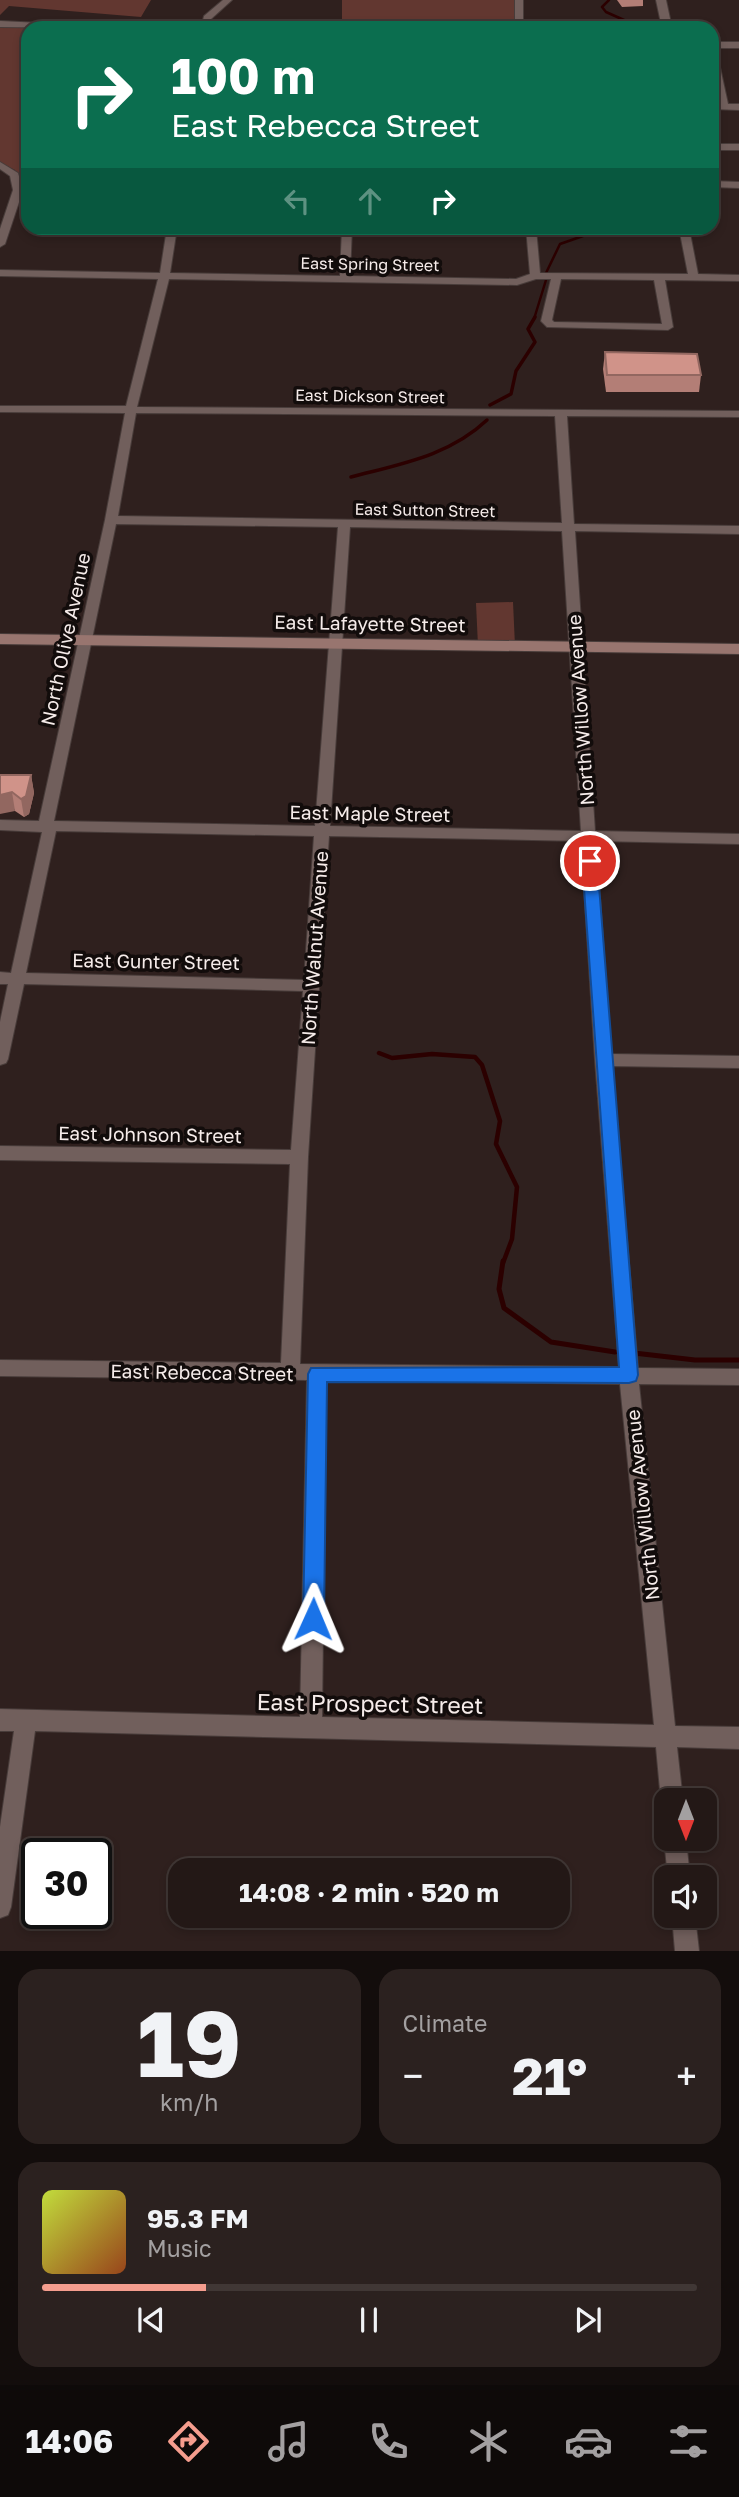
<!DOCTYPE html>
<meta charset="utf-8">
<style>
:root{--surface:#231816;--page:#2b211f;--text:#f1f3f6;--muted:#a3a0a1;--line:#403735;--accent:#f59d8e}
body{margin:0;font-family:"Golos Text",sans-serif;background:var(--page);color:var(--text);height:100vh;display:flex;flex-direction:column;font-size:26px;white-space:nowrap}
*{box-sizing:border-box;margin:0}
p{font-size:23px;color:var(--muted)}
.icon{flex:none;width:38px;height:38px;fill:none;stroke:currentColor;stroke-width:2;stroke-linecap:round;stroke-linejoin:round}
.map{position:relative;height:1951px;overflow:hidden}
.drawer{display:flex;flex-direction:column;gap:18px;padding:18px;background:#130d0c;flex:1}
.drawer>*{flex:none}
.guide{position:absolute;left:21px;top:21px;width:698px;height:214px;border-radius:21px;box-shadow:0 4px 10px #0003,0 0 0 2px var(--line);background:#0b6e4f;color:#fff;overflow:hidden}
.needle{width:46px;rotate:180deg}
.controls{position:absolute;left:654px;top:1788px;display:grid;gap:14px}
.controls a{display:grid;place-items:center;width:63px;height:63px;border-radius:14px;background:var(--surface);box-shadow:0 4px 10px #0003,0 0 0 2px var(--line);font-size:35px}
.speed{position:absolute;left:21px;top:1838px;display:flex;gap:14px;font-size:35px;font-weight:700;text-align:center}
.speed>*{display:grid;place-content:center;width:91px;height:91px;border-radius:50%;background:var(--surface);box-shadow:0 4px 10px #0003,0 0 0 2px var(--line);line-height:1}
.speed .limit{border:4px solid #111;border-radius:10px;background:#fff;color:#111}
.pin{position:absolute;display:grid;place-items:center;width:60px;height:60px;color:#fff;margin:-30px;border:4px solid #fff;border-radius:50%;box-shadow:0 2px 7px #0007}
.me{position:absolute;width:77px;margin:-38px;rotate:1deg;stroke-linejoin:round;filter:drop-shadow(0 0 5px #0008)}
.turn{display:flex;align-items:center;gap:24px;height:147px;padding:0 35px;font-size:32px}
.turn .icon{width:91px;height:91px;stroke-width:2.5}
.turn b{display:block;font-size:49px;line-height:60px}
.lanes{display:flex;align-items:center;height:66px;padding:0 35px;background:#0003;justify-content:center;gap:35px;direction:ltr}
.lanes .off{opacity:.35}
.big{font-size:52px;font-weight:700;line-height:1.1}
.drawer .tile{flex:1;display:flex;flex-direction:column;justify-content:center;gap:10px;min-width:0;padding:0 24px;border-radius:21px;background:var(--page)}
.drawer .dial{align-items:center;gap:0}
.dial b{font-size:91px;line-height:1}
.song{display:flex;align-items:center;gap:21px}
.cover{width:84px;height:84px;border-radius:10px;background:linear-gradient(135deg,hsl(70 70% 55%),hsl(20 70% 35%))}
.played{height:7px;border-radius:4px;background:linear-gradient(90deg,var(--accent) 25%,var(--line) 25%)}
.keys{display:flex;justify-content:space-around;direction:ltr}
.heat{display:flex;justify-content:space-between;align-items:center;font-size:38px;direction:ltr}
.drawer .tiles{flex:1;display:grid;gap:18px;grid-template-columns:1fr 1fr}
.tile:last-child{grid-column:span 2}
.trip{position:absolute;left:168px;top:1858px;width:402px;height:70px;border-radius:21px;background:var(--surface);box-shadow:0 4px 10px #0003,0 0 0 2px var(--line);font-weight:700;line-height:70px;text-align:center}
.tabs{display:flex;height:112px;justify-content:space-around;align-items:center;background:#0e0a09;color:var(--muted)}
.tabs .icon{width:49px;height:49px}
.tabs .current{color:var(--accent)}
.tabs b{font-size:32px;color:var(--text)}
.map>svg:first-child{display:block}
.green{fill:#623730}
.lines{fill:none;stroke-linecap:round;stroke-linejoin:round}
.stream-far3{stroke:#2b0000;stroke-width:2.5}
.stream-far2{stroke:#2b0000;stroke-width:3.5}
.stream-far1{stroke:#2b0000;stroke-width:4.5}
.stream{stroke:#2b0000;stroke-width:5}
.minor-casing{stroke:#483c3a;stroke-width:2}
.tertiary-casing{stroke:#483c3a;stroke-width:2}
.secondary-casing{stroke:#483c3a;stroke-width:2}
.minor{fill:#715f5c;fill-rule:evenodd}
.tertiary{fill:#715f5c;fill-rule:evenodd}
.secondary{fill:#98756f;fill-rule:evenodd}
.wall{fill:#b37e76}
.shaded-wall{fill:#926760}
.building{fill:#d09389;stroke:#926760;stroke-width:2}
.route{fill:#1a73e8;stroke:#114b97;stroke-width:2}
.labels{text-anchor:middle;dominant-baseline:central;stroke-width:7;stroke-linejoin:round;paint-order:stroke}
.far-street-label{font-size:16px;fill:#f6ecea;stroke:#120c0b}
.street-label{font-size:19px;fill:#f6ecea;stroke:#120c0b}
.near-street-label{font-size:23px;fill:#f6ecea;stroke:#120c0b}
</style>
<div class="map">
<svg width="739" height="1951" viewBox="0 0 739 1951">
<rect width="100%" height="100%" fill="#2f201e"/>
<g class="green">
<path d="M0,0H151L141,17L9,6L0,15Z"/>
<rect x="342" y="0" width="177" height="28"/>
<path d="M0,24L82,28H28V184L18,190L15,170L0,163Z"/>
<path d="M513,602L515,646H478L476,603Z"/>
</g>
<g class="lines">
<g class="stream-far3">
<path d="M609,0L602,7L606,12L642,28"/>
<path d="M546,273L560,244L583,236L585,228"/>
<path d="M534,319L546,280"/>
</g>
<g class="stream-far2">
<path d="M490,405L511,394L516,371L535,342L528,329L535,317"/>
<path d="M351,477C400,464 449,456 487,420"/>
</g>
<path class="stream-far1" d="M379,1053L392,1058L432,1054L475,1057L482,1065L500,1121L496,1144L517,1187L512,1239L503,1263"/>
<g class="stream">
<path d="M503,1261L499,1289L504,1308L551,1342L615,1352"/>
<path d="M634,1353L695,1360H739"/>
</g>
<g class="minor-casing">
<g id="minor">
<path d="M223,0H232L211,19L209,28H201L204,16Z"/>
<rect x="515" y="0" width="8" height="28"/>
<path d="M0,21L82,25L86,28L0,27Z"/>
<path d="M712,46L716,49L728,104H739V110L712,109V103L719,104L712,71Z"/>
<rect x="712" y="144" width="27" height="6"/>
<path d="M0,162L18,173L23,190L5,244L0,247V229L13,190L10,176L0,169Z"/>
<path d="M712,181L739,182V188L712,187Z"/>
<path d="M167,228H177L170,273L340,276L342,228H352L350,276L516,279L530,274L526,228H536L540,273L688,274L679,228H689L698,274L739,275V281L665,280L673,327L668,330L547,327L541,321L551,279H536L517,285L169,279L137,407L739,411V417L567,416L574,524L739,526V534L575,531L595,831L739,834V844L596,841L611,1054L739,1056V1068L612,1066L638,1368L739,1369V1385L639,1384L675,1726L739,1727V1749L677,1747L683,1801H667V1810L661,1801L656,1747L35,1731L11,1907L8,1915L0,1918V1827L14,1731H0V1709L300,1717L307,1380L0,1376V1360L281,1363L290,1164L0,1160V1146L291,1150L303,991L24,984L8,1059L6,1063L0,1065V1022L8,984H0V972L11,973L42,832L0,830V820L39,821L105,520L125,413L0,412V406H126L158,279L0,276V270L160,273ZM561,279L654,280L662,324L554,322L552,320ZM136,413L555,416L562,523L118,516ZM116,524L338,527L315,826L54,821ZM350,527L562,531L581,831L330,826ZM56,831L314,836L304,980L26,973ZM329,836L581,841L595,1060L619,1367L300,1364L308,1157ZM326,1380L620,1384L654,1725L322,1717Z"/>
<path d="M667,1832V1839H686L690,1878H668L664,1839Z"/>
<path d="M672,1916H695L699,1951H675Z"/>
</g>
</g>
<g class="tertiary-casing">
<g id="tertiary">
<path d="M656,0H666L672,28H662Z"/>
<rect x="712" y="42" width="27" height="6"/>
</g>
</g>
<g class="secondary-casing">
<path id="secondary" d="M0,634L739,644V654L0,644Z"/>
</g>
<use href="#minor" class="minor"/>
<use href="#tertiary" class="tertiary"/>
<use href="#secondary" class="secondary"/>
</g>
<g class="wall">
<path d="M617,0H643V6L622,7Z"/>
<path d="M605,352L701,375L699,392H606L603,369Z"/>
<path d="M0,775H31L34,793L29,814L24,817L15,811Z"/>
</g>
<g class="shaded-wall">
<path d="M31,775L34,793L29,814L24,817L21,799Z"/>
<path d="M12,792L15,811L0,814V795Z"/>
</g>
<g class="building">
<path d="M605,352L697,354L701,375H607Z"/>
<path d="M0,775H31L26,796L21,799L12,792L0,795Z"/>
</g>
<path class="route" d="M590,856L597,861L638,1375L636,1381L629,1383L327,1382L324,1619L321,1626L313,1629L306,1626L303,1619L308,1374L311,1368L619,1367L582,861Z"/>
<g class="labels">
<g class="far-street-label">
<text transform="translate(370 264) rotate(1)">East Spring Street</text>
<text transform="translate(370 396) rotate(1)">East Dickson Street</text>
<text transform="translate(425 510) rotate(1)">East Sutton Street</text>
</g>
<g class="street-label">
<text transform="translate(370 623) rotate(1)">East Lafayette Street</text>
<text transform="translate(65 639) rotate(-78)">North Olive Avenue</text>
<text transform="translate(580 710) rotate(-94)">North Willow Avenue</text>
<text transform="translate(370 813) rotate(1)">East Maple Street</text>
<text transform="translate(314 948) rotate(-86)">North Walnut Avenue</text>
<text transform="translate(156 961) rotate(1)">East Gunter Street</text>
<text transform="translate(150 1134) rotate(1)">East Johnson Street</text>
<text transform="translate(202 1372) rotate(1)">East Rebecca Street</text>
<text transform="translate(642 1505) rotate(-96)">North Willow Avenue</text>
</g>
<g class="near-street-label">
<text transform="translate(370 1703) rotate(1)">East Prospect Street</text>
</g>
</g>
</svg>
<div class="controls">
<a><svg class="needle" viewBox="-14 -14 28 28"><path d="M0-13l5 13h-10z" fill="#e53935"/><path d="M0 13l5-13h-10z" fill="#a3a0a1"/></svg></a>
<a><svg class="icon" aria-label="sound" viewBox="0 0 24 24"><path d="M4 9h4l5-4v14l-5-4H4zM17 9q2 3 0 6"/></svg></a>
</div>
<div class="speed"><div class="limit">30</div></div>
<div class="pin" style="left:590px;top:861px;background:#d93025"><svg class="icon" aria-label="arrive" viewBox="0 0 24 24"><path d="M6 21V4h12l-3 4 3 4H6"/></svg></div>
<svg class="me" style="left:313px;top:1619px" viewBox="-20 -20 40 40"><path d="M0-17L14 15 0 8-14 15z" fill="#1a73e8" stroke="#fff" stroke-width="4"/></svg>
<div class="trip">14:08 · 2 min · 520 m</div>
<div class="guide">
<div class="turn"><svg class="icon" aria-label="right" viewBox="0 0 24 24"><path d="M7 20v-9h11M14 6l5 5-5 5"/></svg><div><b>100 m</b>East Rebecca Street</div></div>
<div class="lanes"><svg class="icon off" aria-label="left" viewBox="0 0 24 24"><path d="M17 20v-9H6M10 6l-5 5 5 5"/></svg><svg class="icon off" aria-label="ahead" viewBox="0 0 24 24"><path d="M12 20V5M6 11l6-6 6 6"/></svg><svg class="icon" aria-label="right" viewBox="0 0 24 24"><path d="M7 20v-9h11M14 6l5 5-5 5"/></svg></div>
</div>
</div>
<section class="drawer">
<div class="tiles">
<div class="tile dial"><b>19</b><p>km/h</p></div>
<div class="tile"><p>Climate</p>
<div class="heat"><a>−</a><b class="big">21°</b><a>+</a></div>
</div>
<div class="tile">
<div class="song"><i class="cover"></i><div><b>95.3 FM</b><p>Music</p></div></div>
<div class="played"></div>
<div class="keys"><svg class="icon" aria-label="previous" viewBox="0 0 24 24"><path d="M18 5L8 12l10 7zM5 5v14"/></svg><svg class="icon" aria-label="pause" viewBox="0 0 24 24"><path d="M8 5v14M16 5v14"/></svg><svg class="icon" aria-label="next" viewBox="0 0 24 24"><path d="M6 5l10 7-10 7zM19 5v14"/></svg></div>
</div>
</div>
</section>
<nav class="tabs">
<b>14:06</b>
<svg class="icon current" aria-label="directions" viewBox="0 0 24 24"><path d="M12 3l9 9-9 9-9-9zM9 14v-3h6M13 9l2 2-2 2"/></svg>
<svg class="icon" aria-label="music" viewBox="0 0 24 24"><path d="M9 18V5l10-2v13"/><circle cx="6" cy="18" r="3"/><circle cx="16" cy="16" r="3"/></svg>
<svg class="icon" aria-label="phone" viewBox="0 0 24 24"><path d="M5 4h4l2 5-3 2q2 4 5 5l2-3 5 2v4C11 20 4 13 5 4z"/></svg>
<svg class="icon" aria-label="climate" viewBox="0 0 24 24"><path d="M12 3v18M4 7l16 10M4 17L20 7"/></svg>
<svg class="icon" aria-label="car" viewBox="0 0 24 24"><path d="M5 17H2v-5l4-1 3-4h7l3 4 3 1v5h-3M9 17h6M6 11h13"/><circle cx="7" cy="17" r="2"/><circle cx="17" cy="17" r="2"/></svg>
<svg class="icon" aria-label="filters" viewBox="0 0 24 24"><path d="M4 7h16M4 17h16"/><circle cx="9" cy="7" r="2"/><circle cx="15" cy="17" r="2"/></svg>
</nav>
